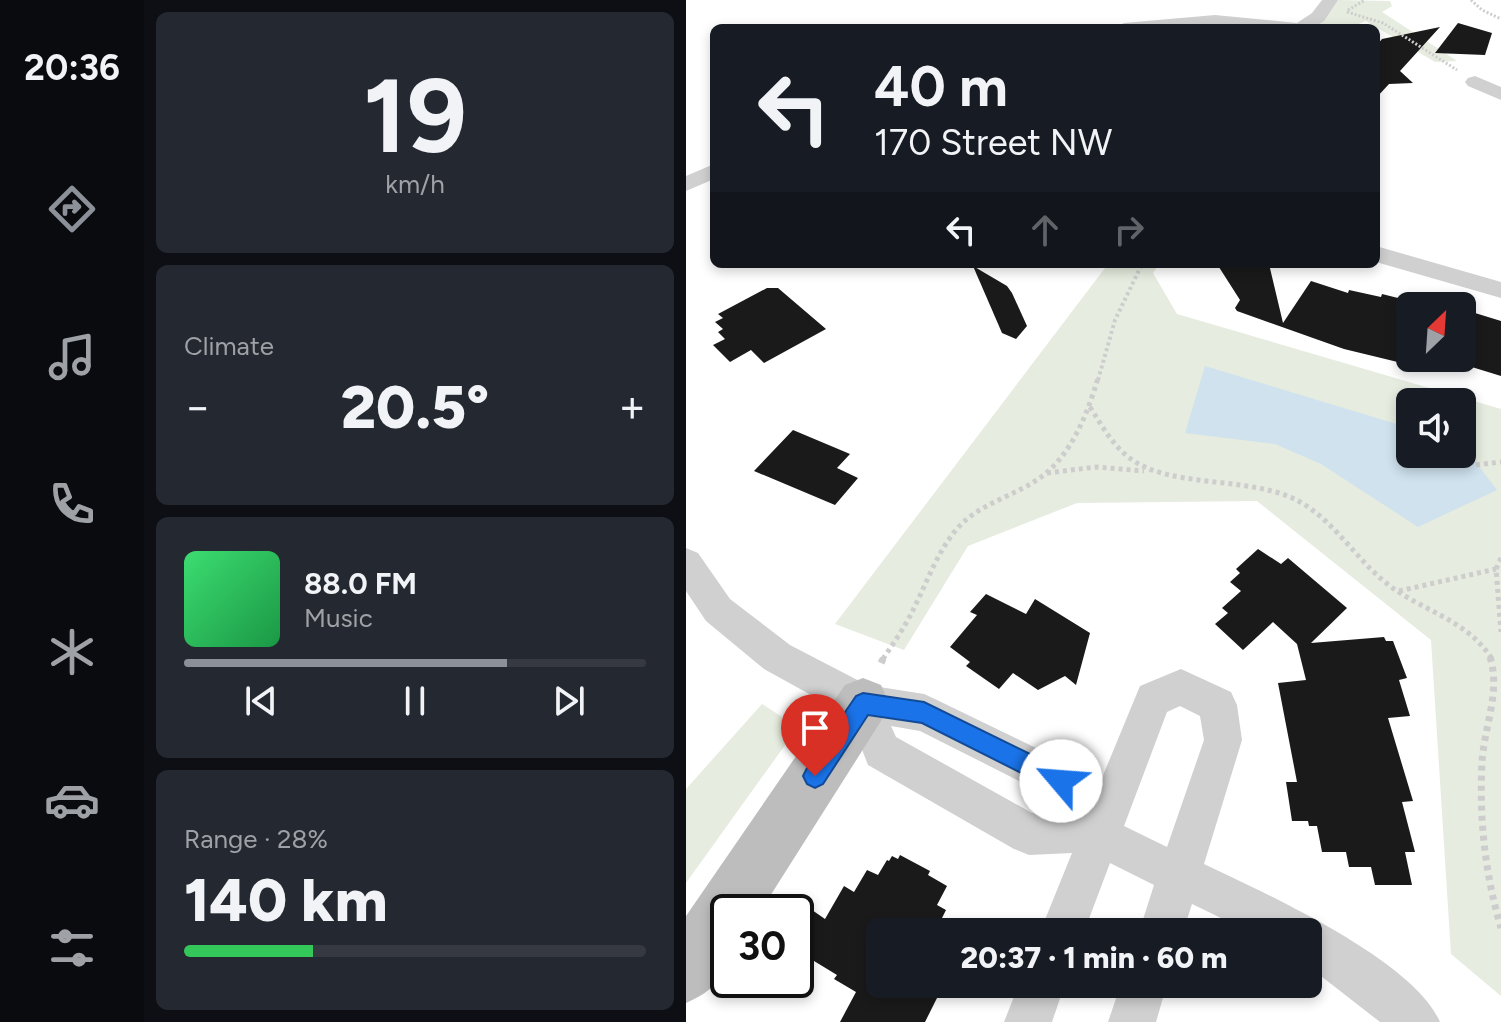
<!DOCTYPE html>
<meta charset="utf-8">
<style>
:root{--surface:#171b24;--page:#242831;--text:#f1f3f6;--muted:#9ea1a6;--line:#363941;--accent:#8c9099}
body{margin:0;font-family:Figtree,sans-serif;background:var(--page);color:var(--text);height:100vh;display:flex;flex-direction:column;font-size:30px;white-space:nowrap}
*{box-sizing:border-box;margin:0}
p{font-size:26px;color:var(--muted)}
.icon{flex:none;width:44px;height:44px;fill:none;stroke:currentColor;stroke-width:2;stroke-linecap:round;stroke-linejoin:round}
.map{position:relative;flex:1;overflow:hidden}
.panel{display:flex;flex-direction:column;gap:12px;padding:12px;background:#0d0f14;width:542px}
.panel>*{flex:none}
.guide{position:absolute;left:24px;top:24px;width:670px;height:244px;border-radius:12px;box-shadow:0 4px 12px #0003;background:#171b24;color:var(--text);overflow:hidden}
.needle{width:52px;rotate:25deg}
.fabs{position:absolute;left:710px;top:292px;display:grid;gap:16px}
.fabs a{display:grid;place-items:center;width:80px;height:80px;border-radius:12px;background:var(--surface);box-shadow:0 4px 12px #0003;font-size:40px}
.speed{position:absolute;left:24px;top:894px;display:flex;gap:16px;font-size:40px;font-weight:700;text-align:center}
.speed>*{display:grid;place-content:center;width:104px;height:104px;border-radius:50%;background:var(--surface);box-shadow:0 4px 12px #0003;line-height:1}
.speed .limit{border:4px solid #111;border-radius:12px;background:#fff;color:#111}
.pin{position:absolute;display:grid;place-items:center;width:68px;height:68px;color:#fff;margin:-82px -34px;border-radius:50% 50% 50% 0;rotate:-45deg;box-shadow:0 0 8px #0007}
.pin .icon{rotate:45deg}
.me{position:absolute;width:88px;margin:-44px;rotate:297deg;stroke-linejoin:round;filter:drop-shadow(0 0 6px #0008)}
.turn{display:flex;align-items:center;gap:28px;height:168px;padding:0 32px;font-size:36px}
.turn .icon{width:104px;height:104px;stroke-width:2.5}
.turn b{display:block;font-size:56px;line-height:68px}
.lanes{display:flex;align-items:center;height:76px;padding:0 32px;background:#0003;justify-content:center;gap:40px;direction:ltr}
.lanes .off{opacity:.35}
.big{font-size:60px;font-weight:800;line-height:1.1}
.panel .card{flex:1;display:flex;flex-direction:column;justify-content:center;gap:12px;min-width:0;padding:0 28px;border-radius:12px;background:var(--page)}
.panel .dial{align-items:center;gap:0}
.dial b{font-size:104px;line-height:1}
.song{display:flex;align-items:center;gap:24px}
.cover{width:96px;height:96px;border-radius:12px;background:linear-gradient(135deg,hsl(140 70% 55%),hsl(140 70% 35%))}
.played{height:8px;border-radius:4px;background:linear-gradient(90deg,var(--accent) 70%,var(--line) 70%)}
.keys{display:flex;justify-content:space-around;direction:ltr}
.heat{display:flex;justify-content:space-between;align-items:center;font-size:44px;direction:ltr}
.charge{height:12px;border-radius:6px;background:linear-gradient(90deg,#34c759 28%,var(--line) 0)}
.trip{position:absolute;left:180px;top:918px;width:456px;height:80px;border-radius:12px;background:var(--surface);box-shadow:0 4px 12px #0003;font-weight:800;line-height:80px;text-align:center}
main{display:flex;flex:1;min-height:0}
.tabs{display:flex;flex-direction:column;width:144px;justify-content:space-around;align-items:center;background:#090b0e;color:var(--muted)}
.tabs .icon{width:56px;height:56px}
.tabs .active{color:var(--accent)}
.tabs b{font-size:36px;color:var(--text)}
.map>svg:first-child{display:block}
.green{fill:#e6ecdf;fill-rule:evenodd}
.water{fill:#cfe2ee}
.building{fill:#1a1a1a}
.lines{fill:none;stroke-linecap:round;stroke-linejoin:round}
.path-far3{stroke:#cdcdcd;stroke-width:3;stroke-dasharray:2 2;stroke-linecap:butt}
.path-far2{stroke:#cdcdcd;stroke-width:4;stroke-dasharray:3 3;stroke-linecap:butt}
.path-far1{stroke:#cdcdcd;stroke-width:5;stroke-dasharray:4 4;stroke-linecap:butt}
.path{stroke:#cdcdcd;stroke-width:7;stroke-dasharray:5 5;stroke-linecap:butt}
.street{fill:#d0d0d0;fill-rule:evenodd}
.secondary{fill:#bdbdbd;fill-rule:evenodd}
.route{fill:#1a73e8;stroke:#114b97;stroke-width:2}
</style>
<main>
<nav class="tabs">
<b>20:36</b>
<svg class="icon active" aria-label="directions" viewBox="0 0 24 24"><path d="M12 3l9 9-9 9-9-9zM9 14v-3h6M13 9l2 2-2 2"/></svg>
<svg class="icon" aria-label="music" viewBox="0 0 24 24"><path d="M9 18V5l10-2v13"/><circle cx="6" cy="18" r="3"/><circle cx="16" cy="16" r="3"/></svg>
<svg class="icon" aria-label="phone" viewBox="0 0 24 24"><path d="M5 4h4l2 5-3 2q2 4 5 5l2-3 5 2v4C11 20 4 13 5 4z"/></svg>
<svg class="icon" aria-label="climate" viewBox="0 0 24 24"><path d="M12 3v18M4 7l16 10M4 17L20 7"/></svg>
<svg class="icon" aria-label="car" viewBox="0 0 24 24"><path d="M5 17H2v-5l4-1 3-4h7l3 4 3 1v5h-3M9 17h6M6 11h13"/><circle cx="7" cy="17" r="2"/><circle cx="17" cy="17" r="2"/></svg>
<svg class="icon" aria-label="filters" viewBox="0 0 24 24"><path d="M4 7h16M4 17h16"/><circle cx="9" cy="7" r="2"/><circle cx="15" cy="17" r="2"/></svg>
</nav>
<section class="panel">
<div class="card dial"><b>19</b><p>km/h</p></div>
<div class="card"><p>Climate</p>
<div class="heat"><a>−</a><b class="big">20.5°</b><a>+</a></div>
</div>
<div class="card">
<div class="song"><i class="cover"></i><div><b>88.0 FM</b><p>Music</p></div></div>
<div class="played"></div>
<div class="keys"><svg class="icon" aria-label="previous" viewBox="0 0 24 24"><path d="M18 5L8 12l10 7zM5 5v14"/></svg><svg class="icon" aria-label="pause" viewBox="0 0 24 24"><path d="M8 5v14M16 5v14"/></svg><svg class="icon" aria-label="next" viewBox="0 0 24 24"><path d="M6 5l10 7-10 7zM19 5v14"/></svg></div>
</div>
<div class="card"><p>Range · 28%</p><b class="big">140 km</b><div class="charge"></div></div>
</section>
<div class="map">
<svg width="815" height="1022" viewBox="0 0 815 1022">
<rect width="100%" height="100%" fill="#fff"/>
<g class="green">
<path d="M652,0L704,1L706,6L696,12L771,61L749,62L680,21L662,28H625L633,25Z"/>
<path d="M422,264H473L467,273L491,314L815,409V996L765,954L745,640L571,501L391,503L282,546L218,650L149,624ZM724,402H776V454H724Z"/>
<path d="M76,704L112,727L0,883V789Z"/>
</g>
<path class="water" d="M519,366L724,428V454H776V444L811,490L732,527L635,464L589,444L499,433Z"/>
<g class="building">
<path d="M772,23L806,33L799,55L749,53Z"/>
<path d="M754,27L714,71L727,83L703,84L690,98V46L696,39Z"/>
<path d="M531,264H583L597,323L625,281L662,293L663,290L695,297L696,294L724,301V365L658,349L551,311L549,308L554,300Z"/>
<path d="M287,266L321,286L326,293L341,326L330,339L316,333Z"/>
<path d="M81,288H92L140,329L78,363L65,350L44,362L27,345L39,339L32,332L37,329L29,322L37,318L32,314Z"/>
<path d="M776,309L815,321V376L776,364Z"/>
<path d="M107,430L164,454L151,468L172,478L149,505L68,471Z"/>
<path d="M572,549L595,564L602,558L661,608L625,643L698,637L700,641H707L721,678L713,680L724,716L702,718L727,801L716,802L729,852H719L726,885H689L685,867H663L660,852H636L631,826H623L622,821H606L600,782H611L592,683L620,680L611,644L587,622L557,650L529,624L542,613L536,608L555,591L544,582L554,573L550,569Z"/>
<path d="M300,594L340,614L349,599L404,633L390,685L379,676L352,690L327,673L313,689L280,666L284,662L264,647L291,615L284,612Z"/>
<path d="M214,855L244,871L242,875L261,886L251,905L260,910L249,932H194V984H258L239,1022H154L170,992L148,979L151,975L110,950V937L126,910L139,919L158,886L168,892L181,870L192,875L201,860L203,861L206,856L212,859Z"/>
</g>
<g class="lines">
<g class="path-far3">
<path d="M785,0L796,10L815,19"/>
<path d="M662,10L679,0"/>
<path d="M661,12L697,23L771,70"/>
</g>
<path class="path-far2" d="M412,380L429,320L456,264"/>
<g class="path-far1">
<path d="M404,407C416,426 427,446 445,459C483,487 556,477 604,497C644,514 666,555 699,582C734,611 780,618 806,659"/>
<path d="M790,465L815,462"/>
<path d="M361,473L410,467L458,471"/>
<path d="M815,558L810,569L815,632"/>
<path d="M713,591L810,569"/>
<path d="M197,659C207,644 218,628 226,612C240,585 250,554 270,530C293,502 332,496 359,474C387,451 402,412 412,378"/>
</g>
<g class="path">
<path d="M804,657C815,691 798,728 796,762C793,818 799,874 815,928"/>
<path d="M195,663L198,657"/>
</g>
<g class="street">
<path d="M636,0H652L638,21L627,28L529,25L429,28L438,23L529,15L611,23L626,13Z"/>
<path d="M789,76L815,87V100L782,86L779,82L782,78Z"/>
<path d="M28,164V179L0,191V176Z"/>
<path d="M690,246L815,282V298L690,262Z"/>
<path d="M0,548L12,553L44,599L104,645L181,685L238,694L251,700L389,767L406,802L454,686L495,669L545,692L551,705L556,740L518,864C579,893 728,960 754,1022H694L622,966V932H564L506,904L497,932H453L468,885L424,863L398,932H354L386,853L343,855L328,849L182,765L163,716L78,669L20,621L0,591ZM494,706L514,716L518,740L481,847L438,826L481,712ZM205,726L234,731L361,795L368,812L346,813L210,737Z"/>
<path d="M333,984H379L366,1022H318Z"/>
<path d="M435,984H481L470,1022H422Z"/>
</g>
<path class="secondary" d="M177,678L195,685L203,703L195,721L74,912H42C42,956 46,984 0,1003V916L159,685Z"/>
</g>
<path class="route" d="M177,693L238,702L383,773L386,781L383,789L375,793L367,789L236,723L182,715L137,784L129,788L121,784L117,776L121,768L170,696Z"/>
</svg>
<div class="fabs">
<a><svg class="needle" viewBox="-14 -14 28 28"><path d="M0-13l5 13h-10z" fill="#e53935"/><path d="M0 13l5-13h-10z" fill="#9ea1a6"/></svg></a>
<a><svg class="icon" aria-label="sound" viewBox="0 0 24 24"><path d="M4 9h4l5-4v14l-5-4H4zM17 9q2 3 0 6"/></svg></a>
</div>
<div class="speed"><div class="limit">30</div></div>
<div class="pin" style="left:129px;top:776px;background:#d93025"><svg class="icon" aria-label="arrive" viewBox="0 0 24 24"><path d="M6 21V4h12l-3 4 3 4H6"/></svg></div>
<svg class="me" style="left:375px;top:781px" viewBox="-20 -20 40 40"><circle r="19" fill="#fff"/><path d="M0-13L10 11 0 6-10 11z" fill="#1a73e8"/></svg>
<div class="trip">20:37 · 1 min · 60 m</div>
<div class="guide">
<div class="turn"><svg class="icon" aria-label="left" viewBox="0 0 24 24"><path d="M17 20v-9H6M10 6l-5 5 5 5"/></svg><div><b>40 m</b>170 Street NW</div></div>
<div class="lanes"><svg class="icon" aria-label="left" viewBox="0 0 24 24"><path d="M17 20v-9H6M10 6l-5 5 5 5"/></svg><svg class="icon off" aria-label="ahead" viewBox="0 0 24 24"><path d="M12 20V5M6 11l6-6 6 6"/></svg><svg class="icon off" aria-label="right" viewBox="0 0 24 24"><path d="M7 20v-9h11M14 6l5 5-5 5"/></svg></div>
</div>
</div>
</main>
